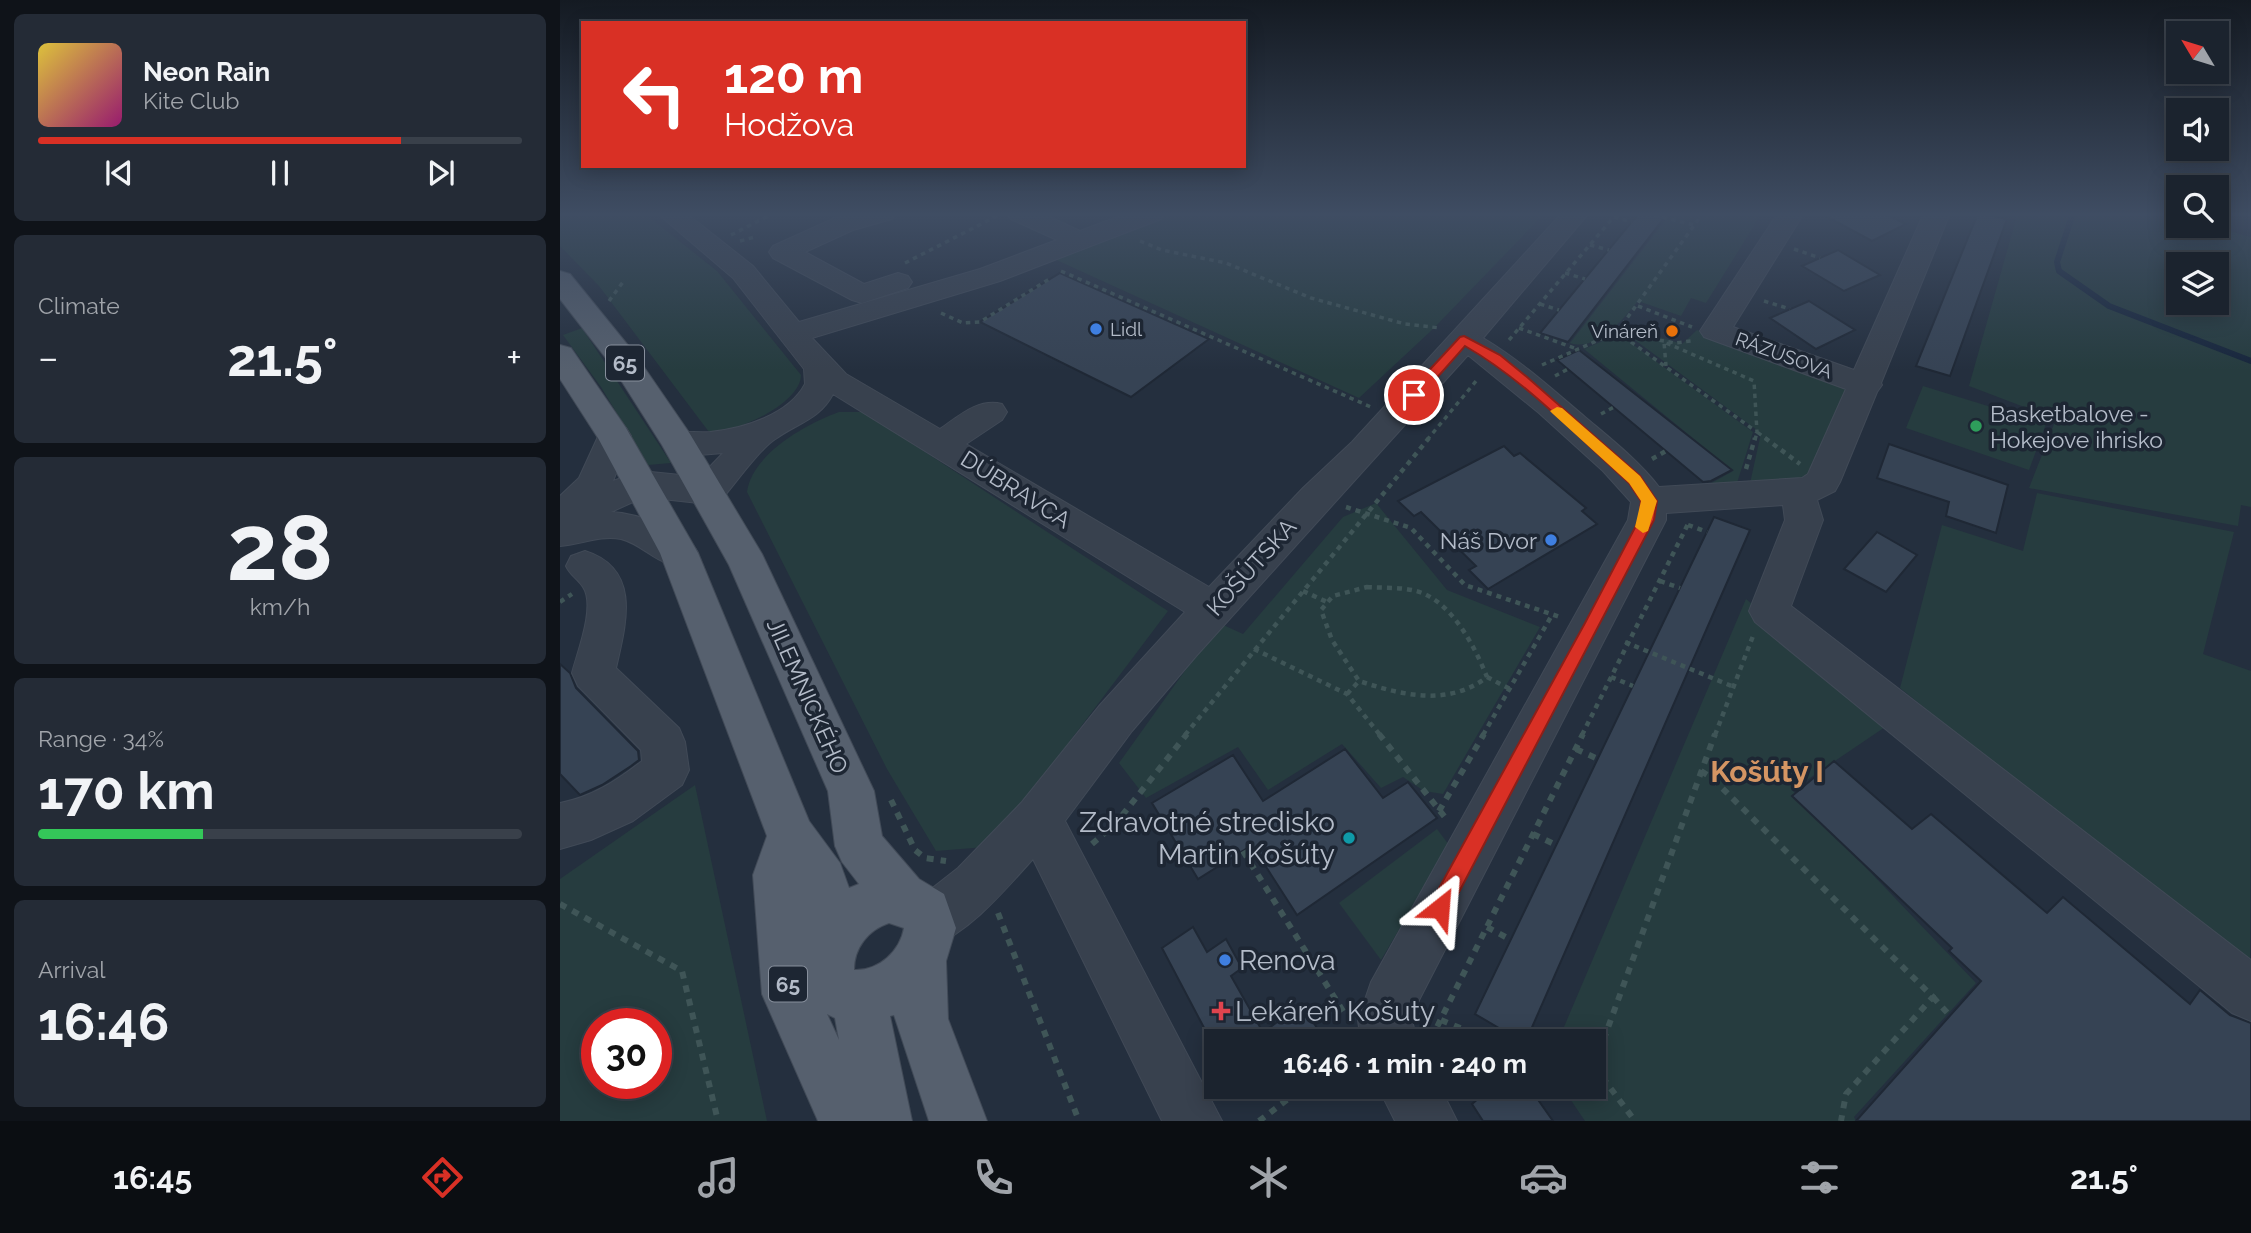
<!DOCTYPE html>
<meta charset="utf-8">
<style>
:root{--surface:#1b232e;--page:#242b36;--text:#f1f3f6;--muted:#a0a4aa;--line:#39404a;--accent:#d93025}
body{margin:0;font-family:Raleway,sans-serif;background:var(--page);color:var(--text);height:100vh;display:flex;flex-direction:column;font-size:26px;white-space:nowrap}
*{box-sizing:border-box;margin:0}
p{font-size:23px;color:var(--muted)}
.icon{flex:none;width:38px;height:38px;fill:none;stroke:currentColor;stroke-width:2;stroke-linecap:round;stroke-linejoin:round}
.map{position:relative;flex:1;overflow:hidden}
.panel{display:flex;flex-direction:column;gap:14px;padding:14px;background:#0f1319;width:560px}
.panel>*{flex:none}
.top-card{position:absolute;left:21px;top:21px;width:665px;height:147px;border-radius:0px;box-shadow:0 4px 18px #0003,0 0 0 2px var(--line);background:#d93025;color:#fff;overflow:hidden}
.needle{width:46px;rotate:308deg}
.fabs{position:absolute;left:1606px;top:21px;display:grid;gap:14px}
.fabs a{display:grid;place-items:center;width:63px;height:63px;border-radius:0px;background:var(--surface);box-shadow:0 4px 18px #0003,0 0 0 2px var(--line);font-size:35px}
.speed{position:absolute;left:21px;top:1008px;display:flex;gap:14px;font-size:35px;font-weight:700;text-align:center}
.speed>*{display:grid;place-content:center;width:91px;height:91px;border-radius:50%;background:var(--surface);box-shadow:0 4px 18px #0003,0 0 0 2px var(--line);line-height:1}
.speed .limit{border:10px solid #d22;background:#fff;color:#111}
.pin{position:absolute;display:grid;place-items:center;width:60px;height:60px;color:#fff;margin:-30px;border:4px solid #fff;border-radius:50%;box-shadow:0 2px 7px #0007}
.me{position:absolute;width:77px;margin:-38px;rotate:28deg;stroke-linejoin:round;filter:drop-shadow(0 0 5px #0008)}
.turn{display:flex;align-items:center;gap:24px;height:147px;padding:0 28px;font-size:32px}
.turn .icon{width:91px;height:91px;stroke-width:2.5}
.turn b{display:block;font-size:49px;line-height:60px}
.big{font-size:52px;font-weight:700;line-height:1.1}
.panel .widget{flex:1;display:flex;flex-direction:column;justify-content:center;gap:10px;min-width:0;padding:0 24px;border-radius:10px;background:var(--page)}
.panel .dial{align-items:center;gap:0}
.dial b{font-size:91px;line-height:1}
.song{display:flex;align-items:center;gap:21px}
.cover{width:84px;height:84px;border-radius:10px;background:linear-gradient(135deg,hsl(50 70% 55%),hsl(320 70% 35%))}
.played{height:7px;border-radius:4px;background:linear-gradient(90deg,var(--accent) 75%,var(--line) 75%)}
.keys{display:flex;justify-content:space-around;direction:ltr}
.heat{display:flex;justify-content:space-between;align-items:center;font-size:38px;direction:ltr}
.charge{height:10px;border-radius:5px;background:linear-gradient(90deg,#34c759 34%,var(--line) 0)}
.trip{position:absolute;left:644px;top:1029px;width:402px;height:70px;border-radius:0px;background:var(--surface);box-shadow:0 4px 18px #0003,0 0 0 2px var(--line);font-weight:700;line-height:70px;text-align:center}
.tab-bar{display:flex;height:112px;justify-content:space-around;align-items:center;background:#0b0e12;color:var(--muted)}
.tab-bar .icon{width:49px;height:49px}
.tab-bar .selected{color:var(--accent)}
.tab-bar b{font-size:32px;color:var(--text)}
main{display:flex;flex:1;min-height:0}
.map>svg:first-child{display:block}
.green{fill:#263c3f;fill-rule:evenodd}
.lines{fill:none;stroke-linecap:round;stroke-linejoin:round}
.stream{stroke:#17263c;stroke-width:6}
.building{fill:#364354;stroke:#1f2835;stroke-width:2}
.minor-casing{stroke:#414a57;stroke-width:2}
.major-casing{stroke:#414a57;stroke-width:2}
.path-far2{stroke:#3f5557;stroke-width:3.5;stroke-dasharray:4.5 4.5;stroke-linecap:butt}
.path-far1{stroke:#3f5557;stroke-width:4.5;stroke-dasharray:5 5;stroke-linecap:butt}
.path{stroke:#3f5557;stroke-width:6;stroke-dasharray:7 7;stroke-linecap:butt}
.minor{fill:#38414e;fill-rule:evenodd}
.major{fill:#56606e;fill-rule:evenodd}
.route{fill:#d93025;stroke:#8d1f18;stroke-width:2}
.slow{fill:#f59e0b}
.shop-dot{fill:#3f7fe0;stroke:#1d2633;stroke-width:2.5}
.food-dot{fill:#e8710a;stroke:#1d2633;stroke-width:2.5}
.leisure-dot{fill:#2e9e5b;stroke:#1d2633;stroke-width:2.5}
.culture-dot{fill:#0f9aa8;stroke:#1d2633;stroke-width:2.5}
.health-dot{fill:#e0444e;stroke:#1d2633;stroke-width:2.5}
.labels{text-anchor:middle;dominant-baseline:central;stroke-width:7;stroke-linejoin:round;paint-order:stroke}
.far-poi-label{font-size:19px;fill:#b4bcc9;stroke:#1d2633;text-anchor:start}
.far-street-label{font-size:19px;fill:#b4bcc9;stroke:#1d2633}
.shield{fill:#1d2633;stroke:#878f9c;stroke-width:2}
.shield-label{font-size:21px;font-weight:bold;fill:#b4bcc9}
.poi-label{font-size:23px;fill:#b4bcc9;stroke:#1d2633;text-anchor:start}
.street-label{font-size:23px;fill:#b4bcc9;stroke:#1d2633}
.near-poi-label{font-size:28px;fill:#b4bcc9;stroke:#1d2633;text-anchor:start}
.district-label{font-size:30px;font-weight:bold;fill:#d59563;stroke:#1d2633}
</style>
<main>
<section class="panel">
<div class="widget">
<div class="song"><i class="cover"></i><div><b>Neon Rain</b><p>Kite Club</p></div></div>
<div class="played"></div>
<div class="keys"><svg class="icon" aria-label="previous" viewBox="0 0 24 24"><path d="M18 5L8 12l10 7zM5 5v14"/></svg><svg class="icon" aria-label="pause" viewBox="0 0 24 24"><path d="M8 5v14M16 5v14"/></svg><svg class="icon" aria-label="next" viewBox="0 0 24 24"><path d="M6 5l10 7-10 7zM19 5v14"/></svg></div>
</div>
<div class="widget"><p>Climate</p>
<div class="heat"><a>−</a><b class="big">21.5°</b><a>+</a></div>
</div>
<div class="widget dial"><b>28</b><p>km/h</p></div>
<div class="widget"><p>Range · 34%</p><b class="big">170 km</b><div class="charge"></div></div>
<div class="widget"><p>Arrival</p><b class="big">16:46</b></div>
</section>
<div class="map">
<svg width="1691" height="1121" viewBox="0 0 1691 1121">
<rect width="100%" height="100%" fill="#242f3e"/>
<g class="green">
<path d="M0,213H84L157,271L241,375C241,404 174,434 149,432L39,286L0,246Z"/>
<path d="M606,213H985L873,329L799,398L492,258Z"/>
<path d="M1111,213H1202L1146,303L1131,298L1121,316L1078,301C1063,319 1038,352 1010,343Z"/>
<path d="M1435,213H1619V226H1649L1691,237V507L1681,505L1678,526L1469,488L1496,419L1409,386L1456,219ZM1619,264H1657V303H1619Z"/>
<path d="M1068,327L1122,344L1137,330L1275,377L1290,391L1246,484L1189,488L1201,433L1064,332Z"/>
<path d="M22,328L111,463L88,465L41,387L3,335Z"/>
<path d="M1052,337L1064,338L1193,432L1177,483L1148,485L1173,471L1024,349Z"/>
<path d="M1363,386L1486,424L1469,470L1346,428Z"/>
<path d="M279,412H304L608,611L510,741L438,846L376,851L327,769L187,492C192,454 246,424 279,412Z"/>
<path d="M1477,493L1674,532L1643,654L1691,671L1690,970L1340,688L1382,525L1463,551Z"/>
<path d="M816,503L887,590L980,627L883,794L864,791L843,777L821,788L782,744L708,790L678,747L586,798L559,763L659,623L683,634L783,517Z"/>
<path d="M1186,599L1331,723L1232,790L1416,983L1294,1117L1296,1121H1025L1002,1087H1034V1041H998Z"/>
<path d="M135,785L207,1121H0V879ZM37,1024H96V1083H37Z"/>
<path d="M877,829L889,845L821,960L779,903Z"/>
</g>
<g class="lines">
<path class="stream" d="M1513,213L1497,262L1499,271L1549,306L1691,361"/>
</g>
<g class="building">
<path d="M1079,213H1108L1008,342L980,333Z"/>
<path d="M1260,213H1324L1346,224L1312,241Z"/>
<path d="M1418,213L1447,219L1390,376L1356,366Z"/>
<path d="M1278,250L1320,275L1284,291L1242,266Z"/>
<path d="M500,273L649,339L571,397L420,322Z"/>
<path d="M1249,301L1295,330L1256,349L1210,318Z"/>
<path d="M1019,350L1084,401L1172,470L1151,481L1143,482L997,360Z"/>
<path d="M1329,444L1448,485L1436,533L1386,516L1389,502L1317,478Z"/>
<path d="M944,446L954,456L960,453L1026,508L1022,511L1037,524L928,589L909,570L916,566L861,512L854,516L838,501Z"/>
<path d="M1154,517L1190,530L966,1041H961L915,1014Z"/>
<path d="M1317,532L1357,555L1326,592L1284,569Z"/>
<path d="M0,664L10,673L16,688L78,751L79,760L71,766L42,785L20,795L0,774Z"/>
<path d="M785,749L823,798L848,782L877,818L737,915L692,845L638,879L592,803L673,755L703,801Z"/>
<path d="M1274,761L1352,829L1371,814L1487,913L1503,897L1630,1004L1640,990L1670,1015L1691,1023V1121H1296L1421,981L1389,951L1392,948L1232,796Z"/>
<path d="M633,927L647,952L666,939L682,968L671,976L708,1041H651L602,948Z"/>
<path d="M742,1004L765,1041H716L709,1028Z"/>
<path d="M932,1087H969L993,1121H923L912,1104Z"/>
</g>
<g class="lines">
<g class="minor-casing">
<g id="minor">
<path d="M97,213H126L193,266L239,322L420,269L497,240L451,219L447,213H481L520,231L568,213H605L601,219L440,281L252,338L286,374L380,429C399,416 418,398 442,404L447,412L442,420L406,444L649,587L743,488L792,442L1002,213H1029L923,338C960,360 992,389 1025,417C1051,439 1078,460 1099,487L1242,478L1248,474L1286,389L1144,337L1140,331L1218,213H1244L1173,327L1294,370L1364,213H1390L1321,383L1322,385L1317,392L1280,482L1275,491L1257,500L1263,520L1231,606L1691,960V1021L1672,1013L1195,622L1189,611L1225,520L1223,505L1106,513V520L855,1008L852,1020L857,1041H801L798,1020L811,982L1068,520L1071,502L1043,471L979,413L908,355L637,655L572,731L505,821L662,1121H602L473,859C443,892 412,930 370,948L352,940L344,922L352,904L398,868L462,802L540,705L625,612L273,394C260,419 238,423 217,438C200,448 175,484 161,500L148,504L84,497L51,512C76,513 126,530 138,553L133,563C101,573 88,546 61,539C39,535 20,545 0,546V496L19,478L42,428L54,425L66,428L71,436L53,481L81,471L140,477L163,453L139,455L106,450L101,442L106,434C121,430 134,433 150,432C182,429 229,415 245,384L244,369L173,278Z"/>
<path d="M294,213H336L332,219L293,230L245,252L304,284L338,273L348,276L352,282L348,288L302,303L292,300L213,258L209,252L213,246L275,218Z"/>
<path d="M25,551C82,569 66,624 56,668L119,728L125,742L129,770L122,785L73,821L31,840L0,849V803C32,797 56,781 82,761L81,750L18,686L12,673C17,653 36,606 23,587C18,579 10,575 6,566L11,556Z"/>
<path d="M818,1087H880L897,1121H835Z"/>
</g>
</g>
<g class="major-casing">
<path id="major" d="M0,271L10,274L75,354L130,434L202,554L314,791L322,836L359,879L384,894L396,928L386,961L388,1019L427,1121H369L334,1015L330,1016L352,1121H258L202,994L193,875L207,836L100,553L38,438L0,379V345L11,348L66,428L138,553L249,821L280,863L289,888L299,884L282,862L275,846L268,791L169,565L102,445L52,366L0,299ZM329,923L344,928C340,951 319,971 294,970C294,948 308,930 329,923ZM267,1014L275,1018L279,1040Z"/>
</g>
<g class="path-far2">
<path d="M1085,213L1134,225"/>
<path d="M1054,217L1072,222"/>
<path d="M171,235L214,213"/>
<path d="M180,241L195,237"/>
<path d="M580,241L602,250L666,263L751,298L845,324L880,328"/>
<path d="M1030,245L1049,250"/>
<path d="M1234,249L1260,258"/>
<path d="M345,263L437,216"/>
<path d="M501,271L811,407"/>
<path d="M1005,273L1025,279"/>
<path d="M49,301L63,282"/>
<path d="M1204,301L1230,309"/>
<path d="M980,304L999,310"/>
<path d="M1078,306L1132,327"/>
<path d="M381,313L403,323L420,322L491,278"/>
<path d="M959,328L1017,349"/>
<path d="M1057,332L1143,213"/>
<path d="M1064,334L1115,343L1131,341"/>
<path d="M949,340L1057,213"/>
<path d="M982,365L1057,332L1197,432L1194,381L1104,342L1106,366"/>
<path d="M995,376L1008,369"/>
<path d="M1041,414L1054,407"/>
<path d="M867,440L917,380"/>
<path d="M1195,440L1197,432L1208,440"/>
</g>
<g class="path-far1">
<path d="M1205,438L1240,464"/>
<path d="M1092,459L1106,451"/>
<path d="M1186,469L1195,438"/>
<path d="M786,507L851,528L905,585L1000,617"/>
<path d="M1128,525L1147,532"/>
<path d="M1100,581L1120,588"/>
<path d="M807,587C823,588 841,587 856,591C891,600 915,647 927,677C888,707 842,695 799,681L772,640L761,610L773,596Z"/>
<path d="M743,591L767,602"/>
<path d="M0,602L12,594"/>
<path d="M1065,642L1174,687"/>
<path d="M694,649L787,694L820,735"/>
<path d="M927,677L950,689"/>
<path d="M1051,677L1073,686"/>
<path d="M787,694L799,681"/>
<path d="M625,735L869,438"/>
<path d="M923,735L992,615"/>
<path d="M1022,735L1128,524"/>
<path d="M1155,735L1193,636"/>
</g>
<g class="path">
<path d="M819,734L888,821"/>
<path d="M1016,749L1038,759"/>
<path d="M1141,771L1152,778L1373,997L1286,1094L1281,1121"/>
<path d="M331,800L355,850L365,858L386,861"/>
<path d="M879,811L924,734"/>
<path d="M973,834L996,845"/>
<path d="M532,844L556,823L627,734"/>
<path d="M683,851L786,1016"/>
<path d="M0,904L122,971L158,1121"/>
<path d="M438,913L519,1121"/>
<path d="M927,927L951,940"/>
<path d="M1373,997L1391,1017"/>
<path d="M881,1020L931,1041"/>
<path d="M871,1039L1023,734"/>
<path d="M1034,1066L1155,734"/>
<path d="M1034,1066L1075,1121"/>
<path d="M699,1121L744,1087"/>
</g>
<use href="#minor" class="minor"/>
<use href="#major" class="major"/>
</g>
<linearGradient id="sky" x2="0" y2="1"><stop stop-color="#141a22"/><stop offset="0.58" stop-color="#3f4d63"/><stop offset="1" stop-color="#3f4d63" stop-opacity="0"/></linearGradient>
<rect width="1691" height="370" fill="url(#sky)"/>
<path class="route" d="M904,336L940,355L967,377L1080,476L1097,501L1094,520L887,915L880,919L872,915L869,908L872,901L1025,623L1079,520L1081,501L1069,483C1017,436 966,381 905,346L859,398H849V392L900,337Z"/>
<path class="slow" d="M997,407L1002,408L1080,476L1097,501L1088,531L1083,533L1075,527L1081,501L1069,483L993,414L990,411Z"/>
<g class="shop-dot">
<circle cx="536" cy="329" r="7"/>
<circle cx="991" cy="540" r="7"/>
<circle cx="665" cy="960" r="7"/>
</g>
<circle class="food-dot" cx="1112" cy="331" r="7"/>
<circle class="leisure-dot" cx="1416" cy="426" r="7"/>
<circle class="culture-dot" cx="789" cy="838" r="7"/>
<path class="health-dot" d="M657.5 1000.5h7v7h7v7h-7v7h-7v-7h-7v-7h7z"/>
<g class="labels">
<g class="far-poi-label">
<text x="550" y="329">Lidl</text>
<text x="1098" y="331" text-anchor="end">Vináreň</text>
</g>
<g class="far-street-label">
<text transform="translate(1224 355) rotate(20)">RÁZUSOVA</text>
</g>
<g class="shield">
<rect x="46" y="345.5" width="38" height="35" rx="5"/>
<rect x="209" y="966.5" width="38" height="35" rx="5"/>
</g>
<g class="shield-label">
<text x="65" y="363">65</text>
<text x="228" y="984">65</text>
</g>
<g class="poi-label">
<text x="1430" y="413">Basketbalove -<tspan x="1430" dy="26">Hokejove ihrisko</tspan></text>
<text x="977" y="540" text-anchor="end">Náš Dvor</text>
</g>
<g class="street-label">
<text transform="translate(456 489) rotate(32)">DÚBRAVCA</text>
<text transform="translate(691 567) rotate(-48)">KOŠÚTSKA</text>
<text transform="translate(248 696) rotate(66)">JILEMNICKÉHO</text>
</g>
<g class="near-poi-label">
<text x="775" y="822" text-anchor="end">Zdravotné stredisko<tspan x="775" dy="32">Martin Košúty</tspan></text>
<text x="679" y="960">Renova</text>
<text x="675" y="1011">Lekáreň Košuty</text>
</g>
<g class="district-label">
<text x="1207" y="771">Košúty I</text>
</g>
</g>
</svg>
<div class="fabs">
<a><svg class="needle" viewBox="-14 -14 28 28"><path d="M0-13l5 13h-10z" fill="#e53935"/><path d="M0 13l5-13h-10z" fill="#a0a4aa"/></svg></a>
<a><svg class="icon" aria-label="sound" viewBox="0 0 24 24"><path d="M4 9h4l5-4v14l-5-4H4zM17 9q2 3 0 6"/></svg></a>
<a><svg class="icon" aria-label="search" viewBox="0 0 24 24"><circle cx="10" cy="10" r="6"/><path d="M15 15l6 6"/></svg></a>
<a><svg class="icon" aria-label="layers" viewBox="0 0 24 24"><path d="M12 4l9 5-9 5-9-5zM3 14l9 5 9-5"/></svg></a>
</div>
<div class="speed"><div class="limit">30</div></div>
<div class="pin" style="left:854px;top:395px;background:#d93025"><svg class="icon" aria-label="arrive" viewBox="0 0 24 24"><path d="M6 21V4h12l-3 4 3 4H6"/></svg></div>
<svg class="me" style="left:880px;top:908px" viewBox="-20 -20 40 40"><path d="M0-17L14 15 0 8-14 15z" fill="#d93025" stroke="#fff" stroke-width="4"/></svg>
<div class="trip">16:46 · 1 min · 240 m</div>
<div class="top-card">
<div class="turn"><svg class="icon" aria-label="left" viewBox="0 0 24 24"><path d="M17 20v-9H6M10 6l-5 5 5 5"/></svg><div><b>120 m</b>Hodžova</div></div>
</div>
</div>
</main>
<nav class="tab-bar">
<b>16:45</b>
<svg class="icon selected" aria-label="directions" viewBox="0 0 24 24"><path d="M12 3l9 9-9 9-9-9zM9 14v-3h6M13 9l2 2-2 2"/></svg>
<svg class="icon" aria-label="music" viewBox="0 0 24 24"><path d="M9 18V5l10-2v13"/><circle cx="6" cy="18" r="3"/><circle cx="16" cy="16" r="3"/></svg>
<svg class="icon" aria-label="phone" viewBox="0 0 24 24"><path d="M5 4h4l2 5-3 2q2 4 5 5l2-3 5 2v4C11 20 4 13 5 4z"/></svg>
<svg class="icon" aria-label="climate" viewBox="0 0 24 24"><path d="M12 3v18M4 7l16 10M4 17L20 7"/></svg>
<svg class="icon" aria-label="car" viewBox="0 0 24 24"><path d="M5 17H2v-5l4-1 3-4h7l3 4 3 1v5h-3M9 17h6M6 11h13"/><circle cx="7" cy="17" r="2"/><circle cx="17" cy="17" r="2"/></svg>
<svg class="icon" aria-label="filters" viewBox="0 0 24 24"><path d="M4 7h16M4 17h16"/><circle cx="9" cy="7" r="2"/><circle cx="15" cy="17" r="2"/></svg>
<b>21.5°</b>
</nav>
